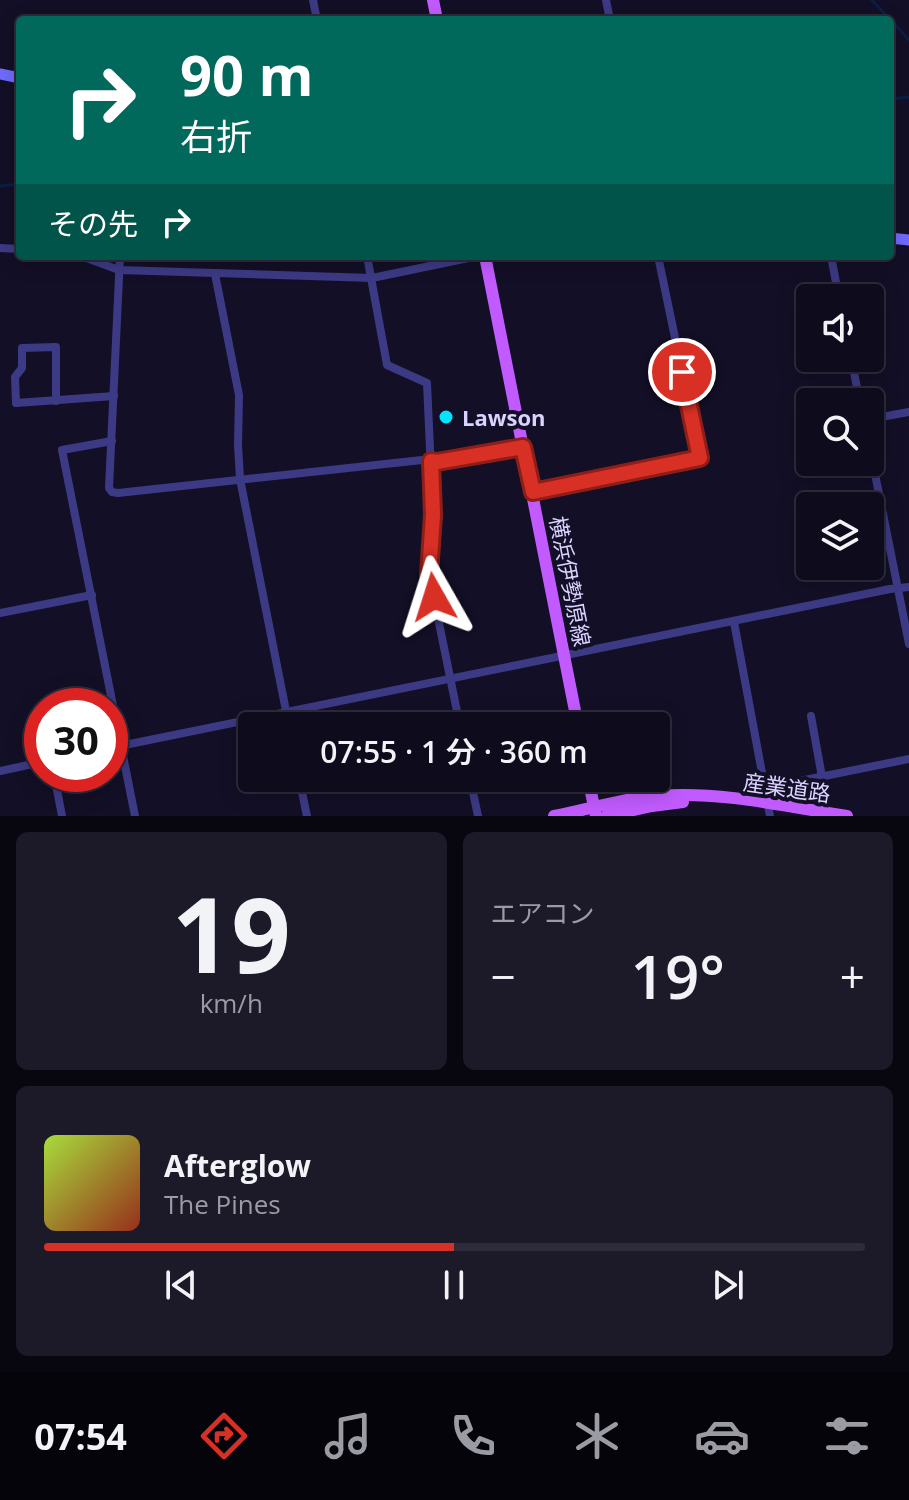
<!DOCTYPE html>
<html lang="ja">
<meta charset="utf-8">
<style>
:root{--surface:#0e0b1c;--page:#1c1929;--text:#f1f3f6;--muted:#9b9ba3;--line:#2e2b3b;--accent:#d93025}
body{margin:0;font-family:"Open Sans","Noto Sans JP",sans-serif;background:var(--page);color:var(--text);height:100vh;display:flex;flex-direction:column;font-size:30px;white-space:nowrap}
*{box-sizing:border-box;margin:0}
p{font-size:26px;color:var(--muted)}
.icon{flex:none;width:44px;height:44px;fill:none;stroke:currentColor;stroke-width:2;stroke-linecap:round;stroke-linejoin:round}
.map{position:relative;height:816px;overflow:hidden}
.panel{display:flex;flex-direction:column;gap:16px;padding:16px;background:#08060f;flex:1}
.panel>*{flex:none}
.banner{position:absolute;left:16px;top:16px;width:878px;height:244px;border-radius:8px;box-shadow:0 4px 20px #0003,0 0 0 2px var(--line);background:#00695c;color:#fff;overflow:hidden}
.buttons{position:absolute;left:796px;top:284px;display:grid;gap:16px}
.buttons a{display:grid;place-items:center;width:88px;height:88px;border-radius:8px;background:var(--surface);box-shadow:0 4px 20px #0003,0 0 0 2px var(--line);font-size:40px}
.speed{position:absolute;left:24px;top:688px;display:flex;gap:16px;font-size:40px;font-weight:700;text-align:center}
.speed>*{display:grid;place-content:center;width:104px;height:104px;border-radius:50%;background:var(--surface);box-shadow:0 4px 20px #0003,0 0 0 2px var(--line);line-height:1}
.speed .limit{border:12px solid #d22;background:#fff;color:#111}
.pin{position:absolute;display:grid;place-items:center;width:68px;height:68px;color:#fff;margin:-34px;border:4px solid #fff;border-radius:50%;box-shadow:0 2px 8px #0007}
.me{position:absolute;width:88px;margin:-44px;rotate:354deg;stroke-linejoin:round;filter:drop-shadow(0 0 6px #0008)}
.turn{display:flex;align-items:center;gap:28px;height:168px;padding:0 32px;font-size:36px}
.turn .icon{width:104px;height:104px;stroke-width:2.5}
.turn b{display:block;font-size:56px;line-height:68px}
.then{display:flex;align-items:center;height:76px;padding:0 32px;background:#0003;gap:16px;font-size:30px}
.big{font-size:60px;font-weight:600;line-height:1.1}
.panel .widget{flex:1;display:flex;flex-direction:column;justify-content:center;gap:12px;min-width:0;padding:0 28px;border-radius:12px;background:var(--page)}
.panel .dial{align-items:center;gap:0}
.dial b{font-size:104px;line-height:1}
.song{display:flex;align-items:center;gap:24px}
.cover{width:96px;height:96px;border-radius:12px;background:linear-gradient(135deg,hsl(80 70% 55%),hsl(10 70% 35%))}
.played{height:8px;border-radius:4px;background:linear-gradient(90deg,var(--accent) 50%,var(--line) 50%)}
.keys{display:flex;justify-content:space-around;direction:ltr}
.heat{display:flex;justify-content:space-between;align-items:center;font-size:44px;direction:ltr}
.panel .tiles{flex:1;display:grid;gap:16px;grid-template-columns:1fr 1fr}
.widget:last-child{grid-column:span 2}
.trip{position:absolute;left:238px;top:712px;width:432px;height:80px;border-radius:8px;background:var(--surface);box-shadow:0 4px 20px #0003,0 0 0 2px var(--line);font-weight:600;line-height:80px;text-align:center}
.menu{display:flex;height:128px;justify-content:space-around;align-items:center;background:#06040b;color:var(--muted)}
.menu .icon{width:56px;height:56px}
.menu .current{color:var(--accent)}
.menu b{font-size:36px;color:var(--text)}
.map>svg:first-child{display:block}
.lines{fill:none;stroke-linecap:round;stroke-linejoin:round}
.stream{stroke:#0a1f44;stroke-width:3}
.street{stroke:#3d3a85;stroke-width:8}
.secondary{stroke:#6f6bff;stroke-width:11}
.primary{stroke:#c25bff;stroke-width:12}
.route-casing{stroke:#8d1f18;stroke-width:20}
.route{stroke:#d93025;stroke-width:14}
.poi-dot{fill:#00e5ff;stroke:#130f26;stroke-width:3}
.labels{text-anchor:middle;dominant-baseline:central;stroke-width:8;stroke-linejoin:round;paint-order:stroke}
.poi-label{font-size:22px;font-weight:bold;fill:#d9d4ff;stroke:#130f26;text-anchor:start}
.street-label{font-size:22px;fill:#d9d4ff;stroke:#130f26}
</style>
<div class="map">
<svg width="909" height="816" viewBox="0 0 909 816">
<rect width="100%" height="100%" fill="#130f26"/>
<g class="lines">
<g class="stream">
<path d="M872,0L909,40"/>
<path d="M890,99L909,97"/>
<path d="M0,186L20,184"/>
</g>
<g class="street">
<path d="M313,0L317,20"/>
<path d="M606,0L610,20"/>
<path d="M0,248L20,249"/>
<path d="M81,256L119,270L372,278L478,256"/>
<path d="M120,256L109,488L112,492L118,493L422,460L437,462L523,447"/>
<path d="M367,256L387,365L427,383L433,515L429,574L460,726"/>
<path d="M831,256L839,298"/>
<path d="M215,274L239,395L238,445L240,479L289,726"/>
<path d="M851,358L860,402"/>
<path d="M56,401V347L22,348V368L15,377L16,403L114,396"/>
<path d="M870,419L909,412"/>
<path d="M112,441L62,450L135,816"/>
<path d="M870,449L909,644"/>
<path d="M533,492L700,458L658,256"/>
<path d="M0,613L92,595"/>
<path d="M734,622L770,816"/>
<path d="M811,716L822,777"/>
<path d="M110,748L890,589L909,587"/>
<path d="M0,771L42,762"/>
<path d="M54,774L62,816"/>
<path d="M299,778L307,816"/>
<path d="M470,778L478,816"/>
<path d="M765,788L909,759"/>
</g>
<g class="secondary">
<path d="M0,74L20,78"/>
<path d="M890,238L909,240"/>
</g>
<g class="primary">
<path d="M433,0L437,20"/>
<path d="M485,256L578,726"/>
<path d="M588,778L596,816"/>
<path d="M554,816C588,810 622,798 657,796C720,791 785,806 847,816"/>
<path d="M606,816L652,806L683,802"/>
</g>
</g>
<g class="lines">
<g class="route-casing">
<path id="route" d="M434,597L429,574L433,515L431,461L437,462L523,447L533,492L700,458L682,372"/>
</g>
<use href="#route" class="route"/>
</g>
<circle class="poi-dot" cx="446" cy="417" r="8"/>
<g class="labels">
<g class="poi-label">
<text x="462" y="417">Lawson</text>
</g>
<g class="street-label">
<text transform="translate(571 581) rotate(79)">横浜伊勢原線</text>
<text transform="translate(787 787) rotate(8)">産業道路</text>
</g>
</g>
</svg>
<div class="buttons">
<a><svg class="icon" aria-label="sound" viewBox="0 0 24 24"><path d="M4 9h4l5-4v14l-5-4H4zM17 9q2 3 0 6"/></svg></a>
<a><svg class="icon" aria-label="search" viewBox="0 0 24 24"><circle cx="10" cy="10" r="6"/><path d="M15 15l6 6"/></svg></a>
<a><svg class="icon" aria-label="layers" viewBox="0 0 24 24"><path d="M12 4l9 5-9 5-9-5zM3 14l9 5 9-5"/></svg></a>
</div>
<div class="speed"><div class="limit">30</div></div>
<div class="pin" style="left:682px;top:372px;background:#d93025"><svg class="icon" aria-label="arrive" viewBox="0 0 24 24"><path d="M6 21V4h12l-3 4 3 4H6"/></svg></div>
<svg class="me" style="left:434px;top:597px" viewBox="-20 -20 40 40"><path d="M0-17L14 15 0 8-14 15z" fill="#d93025" stroke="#fff" stroke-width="4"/></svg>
<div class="trip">07:55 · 1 分 · 360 m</div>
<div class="banner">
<div class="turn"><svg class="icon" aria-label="right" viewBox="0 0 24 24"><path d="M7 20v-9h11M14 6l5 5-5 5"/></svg><div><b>90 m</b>右折</div></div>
<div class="then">その先<svg class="icon" aria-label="right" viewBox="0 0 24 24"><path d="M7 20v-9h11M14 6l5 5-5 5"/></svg></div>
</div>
</div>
<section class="panel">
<div class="tiles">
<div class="widget dial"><b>19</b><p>km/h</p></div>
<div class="widget"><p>エアコン</p>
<div class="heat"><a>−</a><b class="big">19°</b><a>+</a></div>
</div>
<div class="widget">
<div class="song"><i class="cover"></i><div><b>Afterglow</b><p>The Pines</p></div></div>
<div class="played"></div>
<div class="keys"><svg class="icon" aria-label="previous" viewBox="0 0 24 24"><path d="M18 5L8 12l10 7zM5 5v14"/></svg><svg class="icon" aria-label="pause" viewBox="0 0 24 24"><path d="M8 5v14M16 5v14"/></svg><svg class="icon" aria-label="next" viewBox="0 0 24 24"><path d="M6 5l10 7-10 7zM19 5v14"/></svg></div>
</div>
</div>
</section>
<nav class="menu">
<b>07:54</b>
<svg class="icon current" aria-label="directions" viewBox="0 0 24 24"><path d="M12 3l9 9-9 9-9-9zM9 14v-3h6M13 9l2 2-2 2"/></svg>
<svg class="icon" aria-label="music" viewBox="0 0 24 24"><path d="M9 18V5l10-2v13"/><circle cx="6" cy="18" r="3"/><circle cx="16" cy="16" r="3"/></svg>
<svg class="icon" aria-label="phone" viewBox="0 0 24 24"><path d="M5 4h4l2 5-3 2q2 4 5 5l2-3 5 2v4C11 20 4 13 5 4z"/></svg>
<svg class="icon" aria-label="climate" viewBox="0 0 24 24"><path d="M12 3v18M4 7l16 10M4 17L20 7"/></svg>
<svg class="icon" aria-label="car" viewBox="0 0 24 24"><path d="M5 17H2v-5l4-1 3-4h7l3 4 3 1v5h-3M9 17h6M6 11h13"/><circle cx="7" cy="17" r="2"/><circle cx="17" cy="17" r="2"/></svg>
<svg class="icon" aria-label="filters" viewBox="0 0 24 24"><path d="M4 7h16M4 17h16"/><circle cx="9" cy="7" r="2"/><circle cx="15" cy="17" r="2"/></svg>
</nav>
